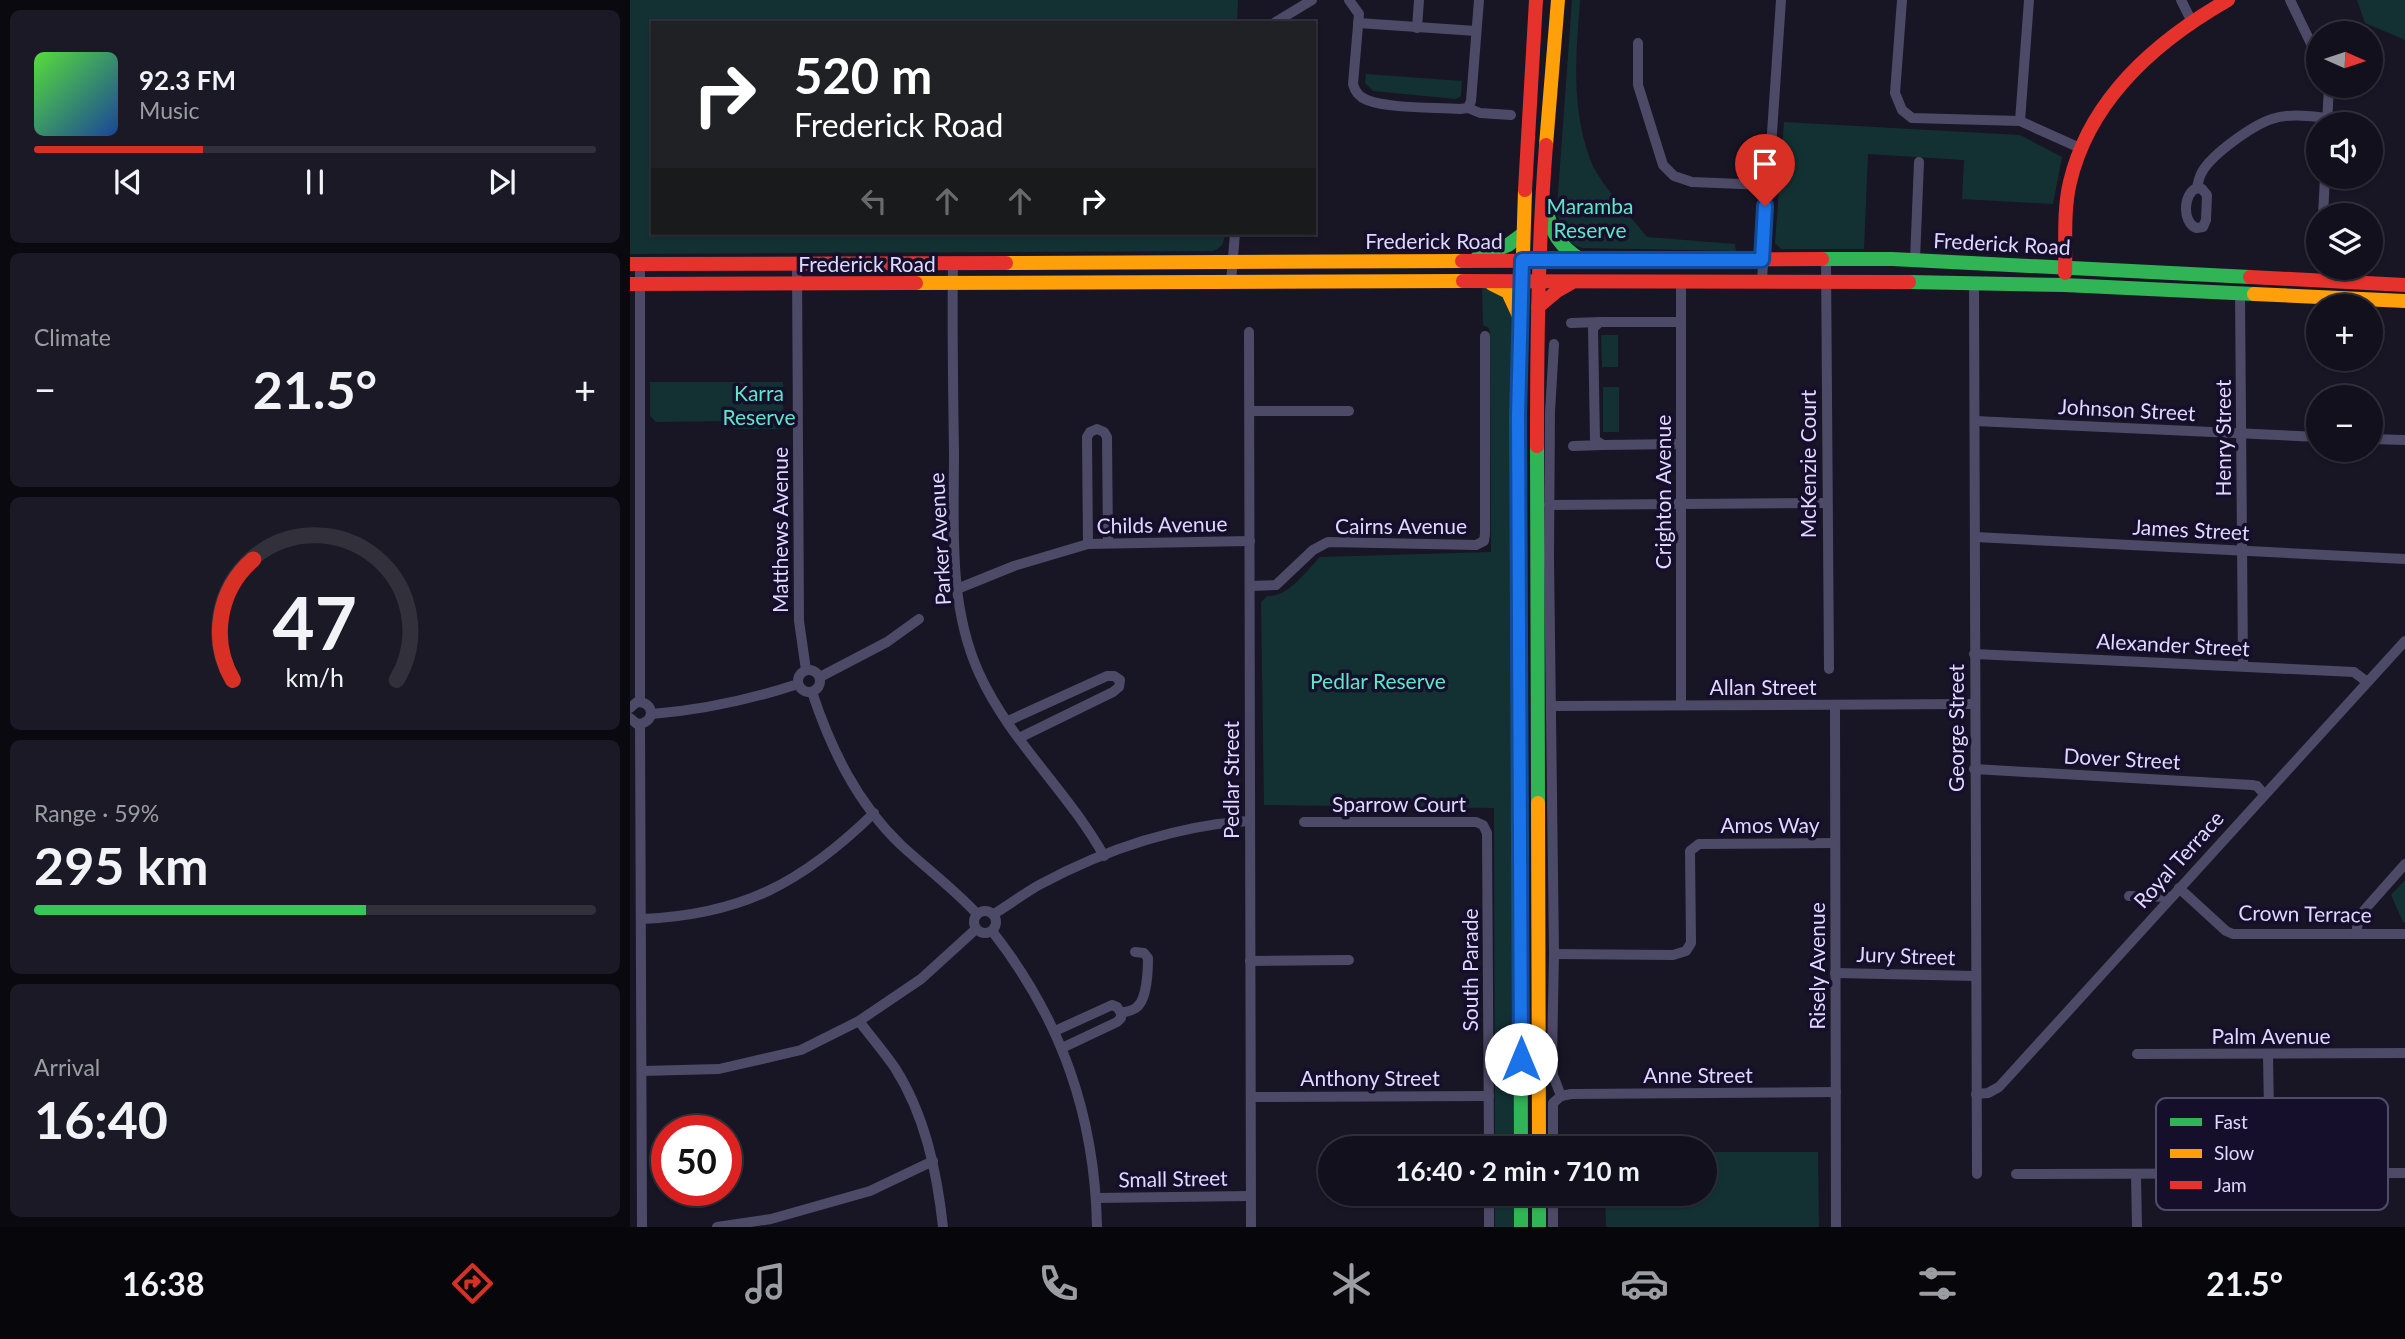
<!DOCTYPE html>
<meta charset="utf-8">
<style>
:root{--surface:#12101c;--page:#1b1925;--text:#f1f3f6;--muted:#9c9da3;--line:#31303b;--accent:#d93025}
body{margin:0;font-family:Lato,sans-serif;background:var(--page);color:var(--text);height:100vh;display:flex;flex-direction:column;font-size:26px;white-space:nowrap}
*{box-sizing:border-box;margin:0}
p{font-size:23px;color:var(--muted)}
.icon{flex:none;width:38px;height:38px;fill:none;stroke:currentColor;stroke-width:2;stroke-linecap:round;stroke-linejoin:round}
.map{position:relative;flex:1;overflow:hidden}
.sheet{display:flex;flex-direction:column;gap:10px;padding:10px;background:#0a090f;width:630px}
.sheet>*{flex:none}
.guide{position:absolute;left:21px;top:21px;width:665px;height:214px;border-radius:0px;box-shadow:0 2px 5px #0004,0 0 0 2px var(--line);background:#202124;color:#fff;overflow:hidden}
.needle{width:46px;rotate:93deg}
.controls{position:absolute;left:1676px;top:21px;display:grid;gap:14px}
.controls a{display:grid;place-items:center;width:77px;height:77px;border-radius:50%;background:var(--surface);box-shadow:0 2px 5px #0004,0 0 0 2px var(--line);font-size:35px}
.speed{position:absolute;left:21px;top:1115px;display:flex;gap:14px;font-size:35px;font-weight:700;text-align:center}
.speed>*{display:grid;place-content:center;width:91px;height:91px;border-radius:50%;background:var(--surface);box-shadow:0 2px 5px #0004,0 0 0 2px var(--line);line-height:1}
.speed .limit{border:10px solid #d22;background:#fff;color:#111}
.pin{position:absolute;display:grid;place-items:center;width:60px;height:60px;color:#fff;margin:-72px -30px;border-radius:50% 50% 50% 0;rotate:-45deg;box-shadow:0 0 7px #0007}
.pin .icon{rotate:45deg}
.me{position:absolute;width:77px;margin:-38px;rotate:0deg;stroke-linejoin:round;filter:drop-shadow(0 0 5px #0008)}
.turn{display:flex;align-items:center;gap:24px;height:147px;padding:0 28px;font-size:32px}
.turn .icon{width:91px;height:91px;stroke-width:2.5}
.turn b{display:block;font-size:49px;line-height:60px}
.lanes{display:flex;align-items:center;height:66px;padding:0 28px;background:#0003;justify-content:center;gap:35px;direction:ltr}
.lanes .off{opacity:.35}
.big{font-size:52px;font-weight:700;line-height:1.1}
.sheet .widget{flex:1;display:flex;flex-direction:column;justify-content:center;gap:10px;min-width:0;padding:0 24px;border-radius:10px;background:var(--page)}
.sheet .dial{align-items:center;gap:0}
.dial svg{height:182px;overflow:visible;fill:none;stroke:var(--line);stroke-width:7;stroke-linecap:round;text-anchor:middle}
.dial text{fill:var(--text);stroke:none}
.song{display:flex;align-items:center;gap:21px}
.cover{width:84px;height:84px;border-radius:10px;background:linear-gradient(135deg,hsl(110 70% 55%),hsl(220 70% 35%))}
.played{height:7px;border-radius:4px;background:linear-gradient(90deg,var(--accent) 30%,var(--line) 30%)}
.keys{display:flex;justify-content:space-around;direction:ltr}
.heat{display:flex;justify-content:space-between;align-items:center;font-size:38px;direction:ltr}
.charge{height:10px;border-radius:5px;background:linear-gradient(90deg,#34c759 59%,var(--line) 0)}
.trip{position:absolute;left:688px;top:1136px;width:399px;height:70px;border-radius:35px;background:var(--surface);box-shadow:0 2px 5px #0004,0 0 0 2px var(--line);font-weight:700;line-height:70px;text-align:center}
.tab-bar{display:flex;height:112px;justify-content:space-around;align-items:center;background:#07060b;color:var(--muted)}
.tab-bar .icon{width:49px;height:49px}
.tab-bar .selected{color:var(--accent)}
.tab-bar b{font-size:32px;color:var(--text)}
main{display:flex;flex:1;min-height:0}
.map>svg:first-child{display:block}
.green{fill:#133133}
.lines{fill:none;stroke-linecap:round;stroke-linejoin:round}
.street{stroke:#4c4a66;stroke-width:10}
.fast{stroke:#30b455;stroke-width:14}
.slow{stroke:#ff9f0a;stroke-width:14}
.jam{stroke:#e5322d;stroke-width:14}
.route-casing{stroke:#114b97;stroke-width:18}
.route{stroke:#1a73e8;stroke-width:12}
.labels{text-anchor:middle;dominant-baseline:central;stroke-width:7;stroke-linejoin:round;paint-order:stroke}
.park-label{font-size:21px;fill:#5ee6c8;stroke:#150f2b}
.street-label{font-size:21px;fill:#dfd9ff;stroke:#150f2b}
.key{fill:#150f2b;stroke:#524c6b;stroke-width:2}
.key-label{font-size:19px;fill:#dfd9ff}
</style>
<main>
<section class="sheet">
<div class="widget">
<div class="song"><i class="cover"></i><div><b>92.3 FM</b><p>Music</p></div></div>
<div class="played"></div>
<div class="keys"><svg class="icon" aria-label="previous" viewBox="0 0 24 24"><path d="M18 5L8 12l10 7zM5 5v14"/></svg><svg class="icon" aria-label="pause" viewBox="0 0 24 24"><path d="M8 5v14M16 5v14"/></svg><svg class="icon" aria-label="next" viewBox="0 0 24 24"><path d="M6 5l10 7-10 7zM19 5v14"/></svg></div>
</div>
<div class="widget"><p>Climate</p>
<div class="heat"><a>−</a><b class="big">21.5°</b><a>+</a></div>
</div>
<div class="widget dial"><svg viewBox="0 0 100 80">
<path d="M14 69A42 42 0 1 1 86 69"/>
<path d="M14 69A42 42 0 0 1 23 16" stroke="#d93025"/>
<text x="50" y="56" font-size="32" font-weight="700">47</text>
<text x="50" y="72" font-size="11">km/h</text>
</svg></div>
<div class="widget"><p>Range · 59%</p><b class="big">295 km</b><div class="charge"></div></div>
<div class="widget"><p>Arrival</p><b class="big">16:40</b></div>
</section>
<div class="map">
<svg width="1775" height="1227" viewBox="0 0 1775 1227">
<rect width="100%" height="100%" fill="#181525"/>
<g class="green">
<path d="M0,0H608L607,23H23V233H595C594,242 593,247 583,251L0,254Z"/>
<path d="M942,0H950C946,55 941,106 960,159C968,182 1001,217 1017,237L1105,244L1106,251L953,248C932,244 929,225 927,207Z"/>
<path d="M1727,0H1775V40L1735,23Z"/>
<path d="M736,74L832,81L831,96L826,99L743,91L735,83Z"/>
<path d="M1154,122L1390,135L1432,157L1423,204L1332,199L1334,160L1238,154L1234,249H1151L1145,243Z"/>
<path d="M852,285C875,294 880,300 884,324L885,1039L880,1040V1062H885V1148H865L864,808L634,805L631,602L637,596C659,597 676,571 690,557L861,552L860,335L859,328L853,325Z"/>
<path d="M971,335H988V367H972Z"/>
<path d="M20,382H153V429H104L95,421L26,422L20,416Z"/>
<rect x="973" y="387" width="16" height="45"/>
<path d="M1775,880V922H1773L1761,895Z"/>
<path d="M1075,1152H1188L1189,1227H976L975,1194H1074Z"/>
<rect x="865" y="1194" width="20" height="33"/>
</g>
<g class="lines">
<g class="street">
<path d="M719,0L729,14L723,84C725,92 729,97 737,100C761,109 804,107 830,109L838,108L850,113L881,115"/>
<path d="M1272,0L1265,93L1272,110L1282,118L1390,121L1450,148"/>
<path d="M1551,0L1562,22"/>
<path d="M1660,0L1689,60"/>
<path d="M644,23L682,0"/>
<path d="M728,23L846,31"/>
<path d="M787,28L789,0"/>
<path d="M1008,43V85L1033,165L1044,176L1062,182L1136,185"/>
<path d="M838,108L841,101L849,0"/>
<path d="M1390,121L1399,0"/>
<path d="M1697,124L1699,86"/>
<path d="M1567,188L1572,189L1577,195L1576,220L1573,227L1566,228C1552,222 1553,193 1567,188C1568,183 1569,177 1572,172C1582,154 1623,125 1642,119C1660,113 1679,116 1698,118"/>
<path d="M1693,215L1695,177"/>
<path d="M1196,259L1199,669"/>
<path d="M1285,260L1289,162"/>
<path d="M323,263C322,326 323,390 324,453C324,526 318,605 349,673C379,740 438,791 474,856"/>
<path d="M10,264V701"/>
<path d="M167,264L169,621L176,670"/>
<path d="M1051,280V705"/>
<path d="M1132,280L1151,0"/>
<path d="M601,282L605,233"/>
<path d="M1344,283L1347,1174"/>
<path d="M1610,293L1613,666"/>
<path d="M1051,322H970L963,328L965,440L973,445L1051,444"/>
<path d="M941,323L970,322"/>
<path d="M619,332L621,1227"/>
<path d="M924,344L920,412L919,556L924,954L922,1058L923,1075L931,1096"/>
<path d="M620,411H719"/>
<path d="M1345,421L1689,437"/>
<path d="M1741,439L1775,440"/>
<path d="M943,446L973,445"/>
<path d="M919,505L1197,503"/>
<path d="M1345,537L1775,559"/>
<path d="M458,544L457,437L460,432L467,429L474,432L477,437L478,543"/>
<path d="M620,586L646,585L683,550L698,542L846,545L854,541L855,534V336"/>
<path d="M327,589L384,566L458,544L620,541"/>
<path d="M1344,654L1724,672L1737,682"/>
<circle cx="179" cy="681" r="11"/>
<path d="M190,677L257,642L289,619"/>
<path d="M182,692C201,749 227,803 271,845C296,868 324,889 347,914"/>
<path d="M1205,705L1206,1227"/>
<path d="M922,706L1344,704"/>
<path d="M0,708L7,702C25,701 26,724 7,724L0,718"/>
<path d="M22,714C72,710 119,700 168,684"/>
<path d="M378,721L477,676H484L490,680L489,687L483,692L389,738"/>
<path d="M10,724L12,1227"/>
<path d="M1344,769L1622,785L1627,786L1634,794"/>
<path d="M674,822H846L853,825L857,833L859,1148"/>
<path d="M1549,888L1596,931L1603,934H1775"/>
<path d="M1499,896L1540,897"/>
<circle cx="355" cy="922" r="11"/>
<path d="M364,914C379,905 393,894 409,885C474,850 545,826 618,821"/>
<path d="M12,919C113,915 173,882 244,813"/>
<path d="M362,931C431,1019 465,1115 467,1227"/>
<path d="M1726,934L1729,916L1775,864"/>
<path d="M924,954L1043,955L1056,951L1061,943L1060,851L1069,844L1205,843"/>
<path d="M620,961L719,960"/>
<path d="M1205,973L1346,976"/>
<path d="M491,1013C497,1011 503,1011 507,1007C517,999 518,970 518,958L514,953L505,952"/>
<path d="M229,1021C241,1037 254,1052 265,1068C295,1115 307,1172 313,1227"/>
<path d="M425,1031L482,1005L487,1007L491,1013V1018L487,1022L432,1048"/>
<path d="M1507,1054L1775,1053"/>
<path d="M1638,1055L1640,1172"/>
<path d="M12,1071L89,1069L171,1050L229,1021L291,979L346,929"/>
<path d="M1346,1094L1358,1093L1369,1087L1775,641"/>
<path d="M931,1096L941,1094L1206,1092"/>
<path d="M622,1097L859,1096"/>
<path d="M923,1148V1103L931,1096"/>
<path d="M1386,1174L1775,1173"/>
<path d="M1506,1174L1507,1227"/>
<path d="M859,1194V1227"/>
<path d="M923,1194V1227"/>
<path d="M466,1198L620,1196"/>
<path d="M87,1227L141,1219L240,1191L303,1161"/>
</g>
<g class="fast">
<path d="M916,209C922,233 929,246 950,259"/>
<path d="M847,258L878,245L893,234"/>
<path d="M1192,259H1262L1620,277"/>
<path d="M1279,282L1434,285L1624,294"/>
<path d="M907,446L908,803"/>
<path d="M889,608L891,1148"/>
<path d="M891,1194V1227"/>
<path d="M909,1194V1227"/>
</g>
<g class="slow">
<path d="M916,145L928,0"/>
<path d="M376,263L832,261"/>
<path d="M286,283L833,281"/>
<path d="M862,284L878,292L890,318"/>
<path d="M1624,294L1775,301"/>
<path d="M889,608L888,416L895,190"/>
<path d="M908,803L909,1148"/>
</g>
<g class="jam">
<path d="M895,190L906,0"/>
<path d="M832,261L1192,259"/>
<path d="M0,264L376,263"/>
<path d="M1435,273C1436,243 1433,211 1440,182C1460,98 1526,41 1598,0"/>
<path d="M1620,277L1775,285"/>
<path d="M833,281L1279,282"/>
<path d="M0,284L286,283"/>
<path d="M908,307L927,291L941,283"/>
<path d="M907,446C907,345 908,245 916,145"/>
</g>
</g>
<g class="lines">
<g class="route-casing">
<path id="route" d="M891,1059L888,416L892,260H1132L1135,206"/>
</g>
<use href="#route" class="route"/>
</g>
<g class="labels">
<g class="park-label">
<text x="960" y="205">Maramba<tspan x="960" dy="24">Reserve</tspan></text>
<text x="129" y="392">Karra<tspan x="129" dy="24">Reserve</tspan></text>
<text x="748" y="680">Pedlar Reserve</text>
</g>
<g class="street-label">
<text x="804" y="240">Frederick Road</text>
<text transform="translate(1372 243) rotate(3)">Frederick Road</text>
<text x="237" y="263">Frederick Road</text>
<text transform="translate(1497 409) rotate(3)">Johnson Street</text>
<text transform="translate(1592 438) rotate(-90)">Henry Street</text>
<text transform="translate(1177 464) rotate(-90)">McKenzie Court</text>
<text transform="translate(1032 492) rotate(-90)">Crighton Avenue</text>
<text transform="translate(532 524) rotate(-1)">Childs Avenue</text>
<text x="771" y="525">Cairns Avenue</text>
<text transform="translate(1561 529) rotate(3)">James Street</text>
<text transform="translate(149 530) rotate(-90)">Matthews Avenue</text>
<text transform="translate(309 539) rotate(-93)">Parker Avenue</text>
<text transform="translate(1543 644) rotate(3)">Alexander Street</text>
<text x="1133" y="686">Allan Street</text>
<text transform="translate(1325 728) rotate(-90)">George Street</text>
<text transform="translate(1492 758) rotate(3)">Dover Street</text>
<text transform="translate(600 780) rotate(-90)">Pedlar Street</text>
<text x="769" y="803">Sparrow Court</text>
<text x="1140" y="824">Amos Way</text>
<text transform="translate(1548 859) rotate(-48)">Royal Terrace</text>
<text transform="translate(1675 913) rotate(1)">Crown Terrace</text>
<text transform="translate(1276 955) rotate(2)">Jury Street</text>
<text transform="translate(1186 966) rotate(-90)">Risely Avenue</text>
<text transform="translate(839 970) rotate(-90)">South Parade</text>
<text x="1641" y="1035">Palm Avenue</text>
<text x="1068" y="1074">Anne Street</text>
<text x="740" y="1077">Anthony Street</text>
<text transform="translate(543 1178) rotate(-1)">Small Street</text>
</g>
</g>
<rect x="1526" y="1098" width="232" height="112" rx="10" class="key"/>
<rect x="1540" y="1118" width="32" height="8" fill="#30b455"/>
<rect x="1540" y="1149" width="32" height="9" fill="#ff9f0a"/>
<rect x="1540" y="1181" width="32" height="8" fill="#e5322d"/>
<g class="key-label">
<text x="1584" y="1129">Fast</text>
<text x="1584" y="1160">Slow</text>
<text x="1584" y="1192">Jam</text>
</g>
</svg>
<div class="controls">
<a><svg class="needle" viewBox="-14 -14 28 28"><path d="M0-13l5 13h-10z" fill="#e53935"/><path d="M0 13l5-13h-10z" fill="#9c9da3"/></svg></a>
<a><svg class="icon" aria-label="sound" viewBox="0 0 24 24"><path d="M4 9h4l5-4v14l-5-4H4zM17 9q2 3 0 6"/></svg></a>
<a><svg class="icon" aria-label="layers" viewBox="0 0 24 24"><path d="M12 4l9 5-9 5-9-5zM3 14l9 5 9-5"/></svg></a>
<a>+</a>
<a>−</a>
</div>
<div class="speed"><div class="limit">50</div></div>
<div class="pin" style="left:1135px;top:206px;background:#d93025"><svg class="icon" aria-label="arrive" viewBox="0 0 24 24"><path d="M6 21V4h12l-3 4 3 4H6"/></svg></div>
<svg class="me" style="left:891px;top:1059px" viewBox="-20 -20 40 40"><circle r="19" fill="#fff"/><path d="M0-13L10 11 0 6-10 11z" fill="#1a73e8"/></svg>
<div class="trip">16:40 · 2 min · 710 m</div>
<div class="guide">
<div class="turn"><svg class="icon" aria-label="right" viewBox="0 0 24 24"><path d="M7 20v-9h11M14 6l5 5-5 5"/></svg><div><b>520 m</b>Frederick Road</div></div>
<div class="lanes"><svg class="icon off" aria-label="left" viewBox="0 0 24 24"><path d="M17 20v-9H6M10 6l-5 5 5 5"/></svg><svg class="icon off" aria-label="ahead" viewBox="0 0 24 24"><path d="M12 20V5M6 11l6-6 6 6"/></svg><svg class="icon off" aria-label="ahead" viewBox="0 0 24 24"><path d="M12 20V5M6 11l6-6 6 6"/></svg><svg class="icon" aria-label="right" viewBox="0 0 24 24"><path d="M7 20v-9h11M14 6l5 5-5 5"/></svg></div>
</div>
</div>
</main>
<nav class="tab-bar">
<b>16:38</b>
<svg class="icon selected" aria-label="directions" viewBox="0 0 24 24"><path d="M12 3l9 9-9 9-9-9zM9 14v-3h6M13 9l2 2-2 2"/></svg>
<svg class="icon" aria-label="music" viewBox="0 0 24 24"><path d="M9 18V5l10-2v13"/><circle cx="6" cy="18" r="3"/><circle cx="16" cy="16" r="3"/></svg>
<svg class="icon" aria-label="phone" viewBox="0 0 24 24"><path d="M5 4h4l2 5-3 2q2 4 5 5l2-3 5 2v4C11 20 4 13 5 4z"/></svg>
<svg class="icon" aria-label="climate" viewBox="0 0 24 24"><path d="M12 3v18M4 7l16 10M4 17L20 7"/></svg>
<svg class="icon" aria-label="car" viewBox="0 0 24 24"><path d="M5 17H2v-5l4-1 3-4h7l3 4 3 1v5h-3M9 17h6M6 11h13"/><circle cx="7" cy="17" r="2"/><circle cx="17" cy="17" r="2"/></svg>
<svg class="icon" aria-label="filters" viewBox="0 0 24 24"><path d="M4 7h16M4 17h16"/><circle cx="9" cy="7" r="2"/><circle cx="15" cy="17" r="2"/></svg>
<b>21.5°</b>
</nav>
